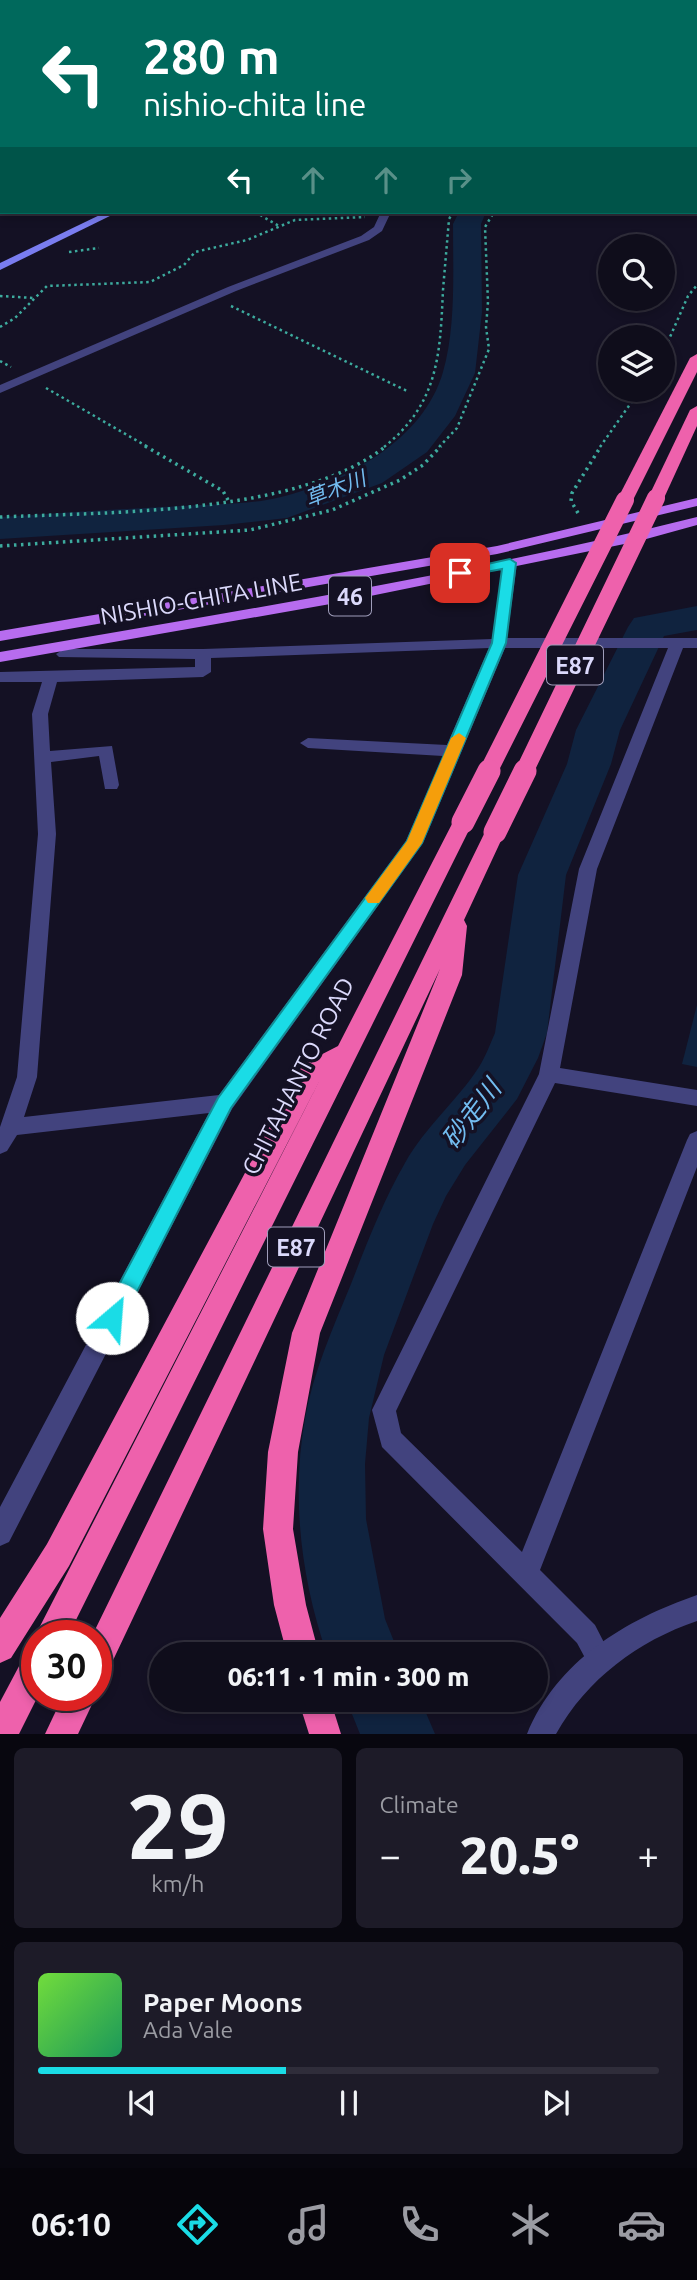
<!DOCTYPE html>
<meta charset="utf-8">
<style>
:root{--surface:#0f0d1b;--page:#1d1b28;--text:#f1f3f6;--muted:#9b9ca3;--line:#2f2d3a;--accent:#1adce6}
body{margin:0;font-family:Ubuntu,"Noto Sans JP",sans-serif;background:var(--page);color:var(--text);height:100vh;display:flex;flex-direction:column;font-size:26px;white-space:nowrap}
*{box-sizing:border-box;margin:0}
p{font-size:23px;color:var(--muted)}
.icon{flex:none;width:38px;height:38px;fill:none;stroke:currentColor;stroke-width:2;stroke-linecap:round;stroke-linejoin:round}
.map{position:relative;height:1734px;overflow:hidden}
.panel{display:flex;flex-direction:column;gap:14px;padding:14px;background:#08070f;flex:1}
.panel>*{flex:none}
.hud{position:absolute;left:0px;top:0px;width:698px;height:214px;box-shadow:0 4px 10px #0003,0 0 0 2px var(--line);background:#00695c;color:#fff;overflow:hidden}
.buttons{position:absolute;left:598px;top:234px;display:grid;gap:14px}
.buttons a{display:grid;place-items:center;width:77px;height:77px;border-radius:50%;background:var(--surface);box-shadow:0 4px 10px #0003,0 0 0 2px var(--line);font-size:35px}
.speed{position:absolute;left:21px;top:1620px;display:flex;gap:14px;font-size:35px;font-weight:700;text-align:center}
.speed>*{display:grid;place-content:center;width:91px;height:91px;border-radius:50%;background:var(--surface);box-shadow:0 4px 10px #0003,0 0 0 2px var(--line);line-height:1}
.speed .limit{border:10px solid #d22;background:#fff;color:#111}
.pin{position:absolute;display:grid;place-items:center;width:60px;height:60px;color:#fff;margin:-30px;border-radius:14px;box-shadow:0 4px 10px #0006}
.me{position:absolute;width:77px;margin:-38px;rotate:27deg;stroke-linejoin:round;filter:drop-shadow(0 0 5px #0008)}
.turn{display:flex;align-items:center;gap:24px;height:147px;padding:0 28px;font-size:32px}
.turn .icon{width:91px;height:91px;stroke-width:2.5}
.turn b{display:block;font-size:49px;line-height:60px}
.lanes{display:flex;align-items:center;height:66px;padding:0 28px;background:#0003;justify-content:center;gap:35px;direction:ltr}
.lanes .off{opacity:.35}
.big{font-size:52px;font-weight:800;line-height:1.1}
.panel .widget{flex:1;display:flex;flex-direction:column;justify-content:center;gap:10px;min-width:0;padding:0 24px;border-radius:10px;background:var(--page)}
.panel .dial{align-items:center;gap:0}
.dial b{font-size:91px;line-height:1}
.song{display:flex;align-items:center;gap:21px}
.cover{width:84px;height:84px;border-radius:10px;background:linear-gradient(135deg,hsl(100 70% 55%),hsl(150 70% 35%))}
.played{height:7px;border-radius:4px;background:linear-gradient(90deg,var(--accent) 40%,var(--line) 40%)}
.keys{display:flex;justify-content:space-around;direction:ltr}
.heat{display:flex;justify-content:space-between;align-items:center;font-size:38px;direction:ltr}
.panel .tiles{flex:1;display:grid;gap:14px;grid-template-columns:1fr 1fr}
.widget:last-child{grid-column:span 2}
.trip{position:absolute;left:149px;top:1642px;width:399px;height:70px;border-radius:35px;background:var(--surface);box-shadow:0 4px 10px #0003,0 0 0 2px var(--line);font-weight:800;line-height:70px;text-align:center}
.tab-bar{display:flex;height:112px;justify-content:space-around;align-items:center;background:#06050b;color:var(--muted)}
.tab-bar .icon{width:49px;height:49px}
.tab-bar .on{color:var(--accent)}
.tab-bar b{font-size:32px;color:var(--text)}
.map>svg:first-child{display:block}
.water{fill:#10233f}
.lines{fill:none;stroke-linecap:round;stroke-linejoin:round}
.river{fill:#10233f;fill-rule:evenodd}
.path-far2{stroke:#3dab9e;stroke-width:2;stroke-dasharray:2 2.5;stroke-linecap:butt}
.path-far1{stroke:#3dab9e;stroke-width:2.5;stroke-dasharray:2.5 3.5;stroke-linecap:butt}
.path{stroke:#3dab9e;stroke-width:3.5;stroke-dasharray:2.5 4.5;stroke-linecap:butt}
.minor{fill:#42437e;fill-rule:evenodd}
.tertiary{fill:#42437e;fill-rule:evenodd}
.secondary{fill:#7a7df0;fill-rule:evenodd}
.primary{fill:#b76cef;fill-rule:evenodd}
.motorway{fill:#ee61ac;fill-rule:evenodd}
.rail{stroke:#1adce6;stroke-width:2.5;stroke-dasharray:5 4.5;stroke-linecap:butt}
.motorway-bridge-far1{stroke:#ee61ac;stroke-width:18}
.motorway-bridge{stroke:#ee61ac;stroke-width:23}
.route{fill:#1adce6;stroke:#118f96;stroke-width:2}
.slow{fill:#f59e0b}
.labels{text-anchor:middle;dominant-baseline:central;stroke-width:7;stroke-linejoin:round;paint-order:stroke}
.far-water-label{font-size:21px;font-style:italic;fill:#72bcf0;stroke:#141124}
.shield{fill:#141124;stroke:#9f9dba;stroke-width:2}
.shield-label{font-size:23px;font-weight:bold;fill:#dbd9fb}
.street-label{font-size:24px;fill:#dbd9fb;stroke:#141124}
.water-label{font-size:26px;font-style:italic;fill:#72bcf0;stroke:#141124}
</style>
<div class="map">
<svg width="697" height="1734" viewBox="0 0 697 1734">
<rect width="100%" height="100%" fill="#141124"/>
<path class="water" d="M697,1005V1067L682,1064Z"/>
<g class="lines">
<g class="river">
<path d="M474,0H495L496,2H475Z"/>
<rect x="696" y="157" width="1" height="16"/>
<path d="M459,212H486L481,224L482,312L475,373L455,416L427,452L382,483L287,518L224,525L0,539V517C60,513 120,509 181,506C213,504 250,505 281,497C346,481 423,441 443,372C456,327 453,271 453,224Z"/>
<path d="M697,606V630L664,636L620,730L611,764L566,875L547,1033L538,1058L517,1099L465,1165L446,1196L433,1224L384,1355L369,1418L365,1464L366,1519L385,1619L399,1654H327C301,1580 291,1496 305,1419C313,1372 333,1328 351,1284C367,1243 383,1201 405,1163C425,1127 457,1101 479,1067C486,1056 490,1044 495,1033L518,875L567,764L576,730L628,627L634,618Z"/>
<path d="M346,1699H420L435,1734H360Z"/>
</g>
<path class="path-far2" d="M663,0L665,2"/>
<g class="path-far1">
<path d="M255,212L279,226"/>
<path d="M69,252L99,248"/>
<path d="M0,296L34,298"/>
<path d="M231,306L407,391"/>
<path d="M0,327L15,318L47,286L150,282L184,265L195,252L247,240L295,220L365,217"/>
<path d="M663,353L688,296L697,285"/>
<path d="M0,361L11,367"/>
<path d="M46,388L148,447"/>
<path d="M384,447C439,403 440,354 443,290C445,266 447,243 449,219L453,212"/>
<path d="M439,447L457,428L489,349L486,327L488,302L485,227L494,212"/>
<path d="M600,447L640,390"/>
</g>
<g class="path">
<path d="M145,446L223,491L228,500"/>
<path d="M578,513L571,501L572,493L601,446"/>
<path d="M0,517C108,512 300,515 386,446"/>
<path d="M0,546L250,530L332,510L400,480L423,465L441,446"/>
</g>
<g class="minor">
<path d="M127,0H138L140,2H129Z"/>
<path d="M216,0H227L214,2Z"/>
<path d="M266,0L280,2H268Z"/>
<path d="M555,0H564L553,2Z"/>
<path d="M569,0H578L580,2H571Z"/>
<path d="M696,94H697V100L696,99Z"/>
<rect x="0" y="108" width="2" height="6"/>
<rect x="696" y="151" width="1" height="6"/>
<path d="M2,158V164L0,165V159Z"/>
<path d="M2,202V209H0V203Z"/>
<path d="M381,212H391L382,231L369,240L236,291L0,393V385L228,287L361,236L374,227Z"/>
<path d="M510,559L517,563L507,638H697V648H683L597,869L560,1068L697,1090V1106L555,1083L396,1411L401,1433L522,1552L687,1140L690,1134L697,1131V1167L540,1570L595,1625L613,1660L609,1669L600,1673L591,1669L577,1643L382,1447L372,1410L539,1074L579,869L668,648H505L423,843L232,1109L9,1542L0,1546V1507L209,1113L17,1135L7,1151L0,1154V1127L17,1077L38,834L32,714L42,682H0V672L195,667V659L59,657L56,654L64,649H203L492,639L503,563ZM489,648L447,745L308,738L300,743L308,748L443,756L406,841L219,1095L24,1117L37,1077L56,834L51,762L99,756L105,789H117L119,785L112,746L50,751L48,714L57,682L203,677L211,672V658Z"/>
</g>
<path class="tertiary" d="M697,1595V1621C638,1641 587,1679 556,1734H527C557,1661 625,1620 697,1595Z"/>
<path class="secondary" d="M106,212H118L0,270V263Z"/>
<g class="primary">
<path d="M504,0H512L513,2H505Z"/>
<rect x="696" y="169" width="1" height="6"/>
<path d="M697,498V506L497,554L0,641V631L497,546Z"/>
<path d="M697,517V525L639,541L336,603L0,662V652C233,612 467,574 697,517Z"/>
</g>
<g class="motorway">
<path d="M697,354V372L633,500L631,503H619L617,500L690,358Z"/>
<path d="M697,406V426L664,498L662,501H650L648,498L690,410Z"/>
<path d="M463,815L470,817L473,822L68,1636H37V1640L35,1636L322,1076L69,1566L11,1658L0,1663V1618L47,1544L303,1064L338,1046L453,822L456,817Z"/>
<path d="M495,825L502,827L505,832L464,920L467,926L462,975L320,1333L298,1452L293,1529L306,1605L319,1654H287L274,1605L263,1529L268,1452L292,1333L440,969L107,1673L96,1678V1636H92L485,832L488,827Z"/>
<path d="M37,1648L38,1696L19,1734H0V1702L26,1653Z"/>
<path d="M63,1696H96L78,1734H45Z"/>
<path d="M298,1699H330L341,1734H309Z"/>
</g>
<path class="rail" d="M651,0L653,2"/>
<g class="motorway-bridge-far1">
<path d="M488,772L625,500"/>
<path d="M524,772L656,498"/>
</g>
<g class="motorway-bridge">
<path d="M463,822L489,771"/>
<path d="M495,832L525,771"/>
</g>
</g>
<path class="route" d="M510,559L516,563L506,643L422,843L231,1108L120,1325L112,1328L105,1325L102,1318L105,1311L218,1098L407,841L492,643L502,569L460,577L454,573L456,571Z"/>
<path class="slow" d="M459,733L466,738L422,843L379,903H368L365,898L368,894L407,841L451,738Z"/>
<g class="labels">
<g class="far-water-label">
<text transform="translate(335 488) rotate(-21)">草木川</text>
</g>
<g class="shield">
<rect x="329" y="576.5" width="42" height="39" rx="5"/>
<rect x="547" y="645.5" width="56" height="39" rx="5"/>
<rect x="268" y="1227.5" width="56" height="39" rx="5"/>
</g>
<g class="shield-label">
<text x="350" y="596">46</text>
<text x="575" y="665">E87</text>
<text x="296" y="1247">E87</text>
</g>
<g class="street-label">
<text transform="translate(201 599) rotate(-10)">NISHIO-CHITA LINE</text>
<text transform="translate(298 1076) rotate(-63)">CHITAHANTO ROAD</text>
</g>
<g class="water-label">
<text transform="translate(471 1114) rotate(-53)">砂走川</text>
</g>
</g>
</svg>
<div class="buttons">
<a><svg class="icon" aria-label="search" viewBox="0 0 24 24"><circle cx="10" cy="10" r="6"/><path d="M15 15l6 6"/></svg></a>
<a><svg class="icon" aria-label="layers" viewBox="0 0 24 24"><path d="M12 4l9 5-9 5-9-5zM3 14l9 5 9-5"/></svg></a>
</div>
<div class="speed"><div class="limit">30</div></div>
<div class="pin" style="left:460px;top:573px;background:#d93025"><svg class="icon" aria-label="arrive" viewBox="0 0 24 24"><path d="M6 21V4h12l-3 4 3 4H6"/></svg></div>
<svg class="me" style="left:112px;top:1318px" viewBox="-20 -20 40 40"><circle r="19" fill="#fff"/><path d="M0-13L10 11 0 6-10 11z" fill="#1adce6"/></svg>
<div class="trip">06:11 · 1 min · 300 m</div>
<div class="hud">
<div class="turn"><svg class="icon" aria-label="left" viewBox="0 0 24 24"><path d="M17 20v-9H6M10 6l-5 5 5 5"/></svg><div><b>280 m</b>nishio-chita line</div></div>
<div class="lanes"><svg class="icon" aria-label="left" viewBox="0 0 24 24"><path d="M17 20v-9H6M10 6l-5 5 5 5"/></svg><svg class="icon off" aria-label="ahead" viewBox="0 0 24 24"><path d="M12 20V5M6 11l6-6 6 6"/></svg><svg class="icon off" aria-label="ahead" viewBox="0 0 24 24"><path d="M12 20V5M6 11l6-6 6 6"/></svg><svg class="icon off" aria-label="right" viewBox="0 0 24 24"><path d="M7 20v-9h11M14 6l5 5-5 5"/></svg></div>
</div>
</div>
<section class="panel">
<div class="tiles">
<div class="widget dial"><b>29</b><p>km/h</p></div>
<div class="widget"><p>Climate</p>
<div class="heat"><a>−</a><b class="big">20.5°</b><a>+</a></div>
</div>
<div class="widget">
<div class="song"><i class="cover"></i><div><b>Paper Moons</b><p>Ada Vale</p></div></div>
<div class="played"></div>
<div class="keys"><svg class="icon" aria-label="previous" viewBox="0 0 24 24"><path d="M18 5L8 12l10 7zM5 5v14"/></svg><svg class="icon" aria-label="pause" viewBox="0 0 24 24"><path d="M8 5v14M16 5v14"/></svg><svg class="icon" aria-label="next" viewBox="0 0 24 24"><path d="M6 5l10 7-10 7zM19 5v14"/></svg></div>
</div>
</div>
</section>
<nav class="tab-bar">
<b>06:10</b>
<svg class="icon on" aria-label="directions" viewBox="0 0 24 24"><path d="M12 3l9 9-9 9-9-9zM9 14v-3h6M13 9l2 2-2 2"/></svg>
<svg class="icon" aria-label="music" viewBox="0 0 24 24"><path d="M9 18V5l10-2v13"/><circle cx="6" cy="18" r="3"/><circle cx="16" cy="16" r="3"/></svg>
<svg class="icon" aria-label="phone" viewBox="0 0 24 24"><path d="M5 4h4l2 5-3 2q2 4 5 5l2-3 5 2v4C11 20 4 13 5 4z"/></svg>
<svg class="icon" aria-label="climate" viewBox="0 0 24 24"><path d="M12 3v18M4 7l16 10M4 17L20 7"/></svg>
<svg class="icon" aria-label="car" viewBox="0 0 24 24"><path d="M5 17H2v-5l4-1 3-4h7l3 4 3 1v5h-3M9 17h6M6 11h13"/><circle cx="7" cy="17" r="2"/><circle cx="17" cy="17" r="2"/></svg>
</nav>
